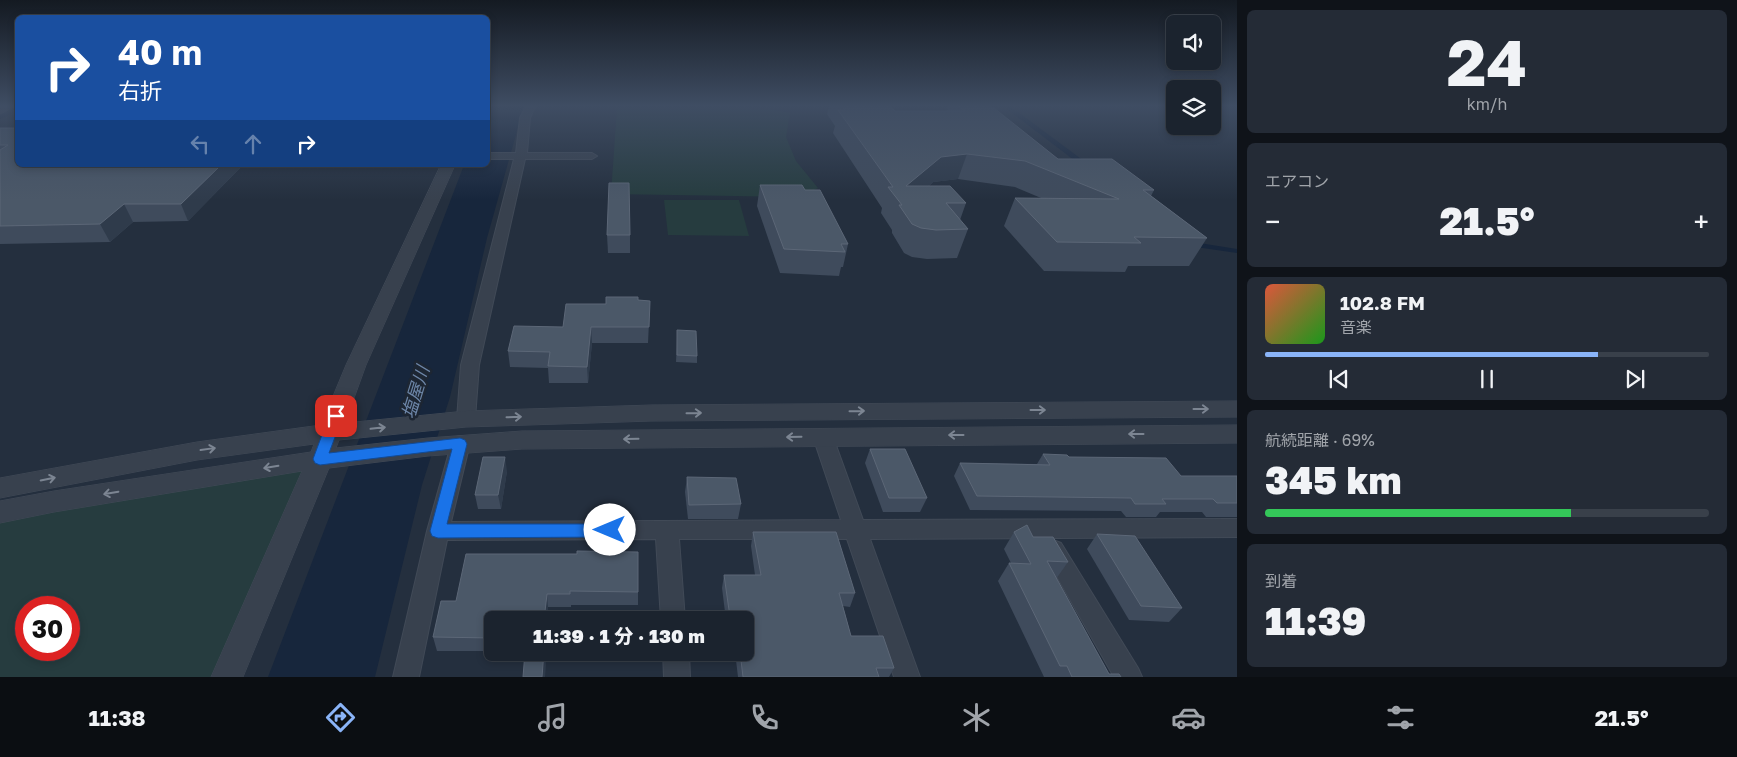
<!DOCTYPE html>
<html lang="ja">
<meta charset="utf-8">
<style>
:root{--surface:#1b232e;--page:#242b36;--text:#f1f3f6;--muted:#a0a4aa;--line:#39404a;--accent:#8ab4f8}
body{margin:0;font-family:"Golos Text","Noto Sans JP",sans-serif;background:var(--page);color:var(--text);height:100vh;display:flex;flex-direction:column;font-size:19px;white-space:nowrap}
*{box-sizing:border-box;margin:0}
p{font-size:16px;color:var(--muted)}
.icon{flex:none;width:28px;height:28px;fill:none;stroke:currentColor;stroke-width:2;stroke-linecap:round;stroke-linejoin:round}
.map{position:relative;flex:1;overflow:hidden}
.panel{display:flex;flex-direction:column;gap:10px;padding:10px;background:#0f1319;width:500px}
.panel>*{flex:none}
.guide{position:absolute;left:15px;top:15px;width:475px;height:152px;border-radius:8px;box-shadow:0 2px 8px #0003,0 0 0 1px var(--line);background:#1a4fa0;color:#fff;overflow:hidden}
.controls{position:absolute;left:1166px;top:15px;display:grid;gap:10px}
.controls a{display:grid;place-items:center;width:55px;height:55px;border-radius:8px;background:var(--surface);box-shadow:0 2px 8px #0003,0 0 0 1px var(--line);font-size:25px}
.speed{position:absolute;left:15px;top:596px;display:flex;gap:10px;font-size:25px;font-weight:700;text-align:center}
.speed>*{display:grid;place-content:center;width:65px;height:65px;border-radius:50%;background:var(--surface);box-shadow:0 2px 8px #0003,0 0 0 1px var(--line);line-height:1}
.speed .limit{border:8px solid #d22;background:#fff;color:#111}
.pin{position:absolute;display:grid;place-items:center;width:42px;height:42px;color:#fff;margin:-21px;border-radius:10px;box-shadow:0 2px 8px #0006}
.me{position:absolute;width:55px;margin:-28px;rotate:270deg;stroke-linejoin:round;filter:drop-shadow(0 0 4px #0008)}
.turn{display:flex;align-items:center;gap:18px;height:105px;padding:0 20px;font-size:22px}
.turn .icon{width:65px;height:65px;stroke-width:2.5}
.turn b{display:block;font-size:35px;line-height:42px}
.lanes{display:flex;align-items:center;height:48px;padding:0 20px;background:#0003;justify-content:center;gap:25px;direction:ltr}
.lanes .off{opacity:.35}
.big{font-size:38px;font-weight:800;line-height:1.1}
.panel .tile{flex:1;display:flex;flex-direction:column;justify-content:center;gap:8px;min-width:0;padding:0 18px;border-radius:8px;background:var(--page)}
.panel .dial{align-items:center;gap:0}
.dial b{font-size:65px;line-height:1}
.song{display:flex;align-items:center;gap:15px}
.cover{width:60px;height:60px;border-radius:8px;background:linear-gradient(135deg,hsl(10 70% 55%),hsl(120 70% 35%))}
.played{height:5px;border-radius:2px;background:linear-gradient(90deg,var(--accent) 75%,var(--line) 75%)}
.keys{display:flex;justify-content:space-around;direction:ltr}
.heat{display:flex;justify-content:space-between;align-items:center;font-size:28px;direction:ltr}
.charge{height:8px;border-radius:4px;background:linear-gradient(90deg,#34c759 69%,var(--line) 0)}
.trip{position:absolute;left:484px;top:611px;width:270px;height:50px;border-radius:8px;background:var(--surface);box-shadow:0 2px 8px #0003,0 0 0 1px var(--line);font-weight:800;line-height:50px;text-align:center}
.dock{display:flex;height:80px;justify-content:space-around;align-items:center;background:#0b0e12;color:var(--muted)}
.dock .icon{width:35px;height:35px}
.dock .active{color:var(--accent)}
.dock b{font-size:22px;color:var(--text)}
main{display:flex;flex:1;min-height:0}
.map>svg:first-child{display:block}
.green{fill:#263c3f;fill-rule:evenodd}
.water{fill:#17263c}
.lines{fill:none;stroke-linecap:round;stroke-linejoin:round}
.stream{stroke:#17263c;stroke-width:4}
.minor-casing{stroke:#414a57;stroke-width:2}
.tertiary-casing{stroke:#414a57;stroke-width:1}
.minor{fill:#38414e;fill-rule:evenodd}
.tertiary{fill:#38414e;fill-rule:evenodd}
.wall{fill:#3f4b5c}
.shaded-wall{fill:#2f3b4b}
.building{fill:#4b5868;stroke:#5c6777}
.oneway{stroke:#7c8592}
.route{fill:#1a73e8;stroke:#114b97}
.labels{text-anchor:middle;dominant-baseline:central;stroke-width:5;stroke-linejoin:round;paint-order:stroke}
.water-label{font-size:18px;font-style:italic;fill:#6d86a8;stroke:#1d2633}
</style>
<main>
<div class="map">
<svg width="1237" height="677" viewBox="0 0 1237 677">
<rect width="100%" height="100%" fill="#242f3e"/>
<g class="green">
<path d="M617,108L770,109L790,113L786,137L796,161L818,188L800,197L611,194Z"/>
<path d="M664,200H739L749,236L668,235Z"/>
<path d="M320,459L227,677H0V512ZM26,608H69V650H26Z"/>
</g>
<g class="water">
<path d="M489,106H524L487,238L450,397L422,485L375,677H268L464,165H488Z"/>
<path d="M1003,106H1010L1193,242L1237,249V253L1196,247L1095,176Z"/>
</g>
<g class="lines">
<path class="stream" d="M0,117L18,108"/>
<g class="minor-casing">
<g id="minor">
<path d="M526,106H535L530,118L527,153H592L597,156L592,159H525L479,365L475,419L473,424L466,426L459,424L457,419L461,365L514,159H488V153H516L520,118Z"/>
<path d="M823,430L830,432L833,437L863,520L1237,519V537L870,539L920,677H894L847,539H679L685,620H661L656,539L447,540L419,677H393L427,531L453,438L460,436L467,438L470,443L451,522L841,520L813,437L816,432Z"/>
<path d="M1053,540L1061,543L1138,668L1142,677H1114L1042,550L1045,543Z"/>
<path d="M663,652H689L690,677H664Z"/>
</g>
</g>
<g class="tertiary-casing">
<g id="tertiary">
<path d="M2,106H16L0,114V107Z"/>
<path d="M441,165H455L366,365L345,423L466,411L652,405L1237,401V417L652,421L466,427L339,440L336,448L428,438L522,431L1237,425V443L522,449L428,456L329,468L243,677H211L302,471L54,512L0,523V501L54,491L311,452L314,444L197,460L0,498V478L197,442L321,425L346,365Z"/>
</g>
</g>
<use href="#minor" class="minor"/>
<use href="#tertiary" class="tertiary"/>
</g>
<g class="wall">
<path d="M829,106H890L895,111H947L948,106H987L1058,159L1154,190L1151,196L1207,238L1189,266H1128L1125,272L1044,271L1004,226L1015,198H1041L1015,187L958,179L933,182L929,186L966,203L960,220L968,229L957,258L927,259L912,257L904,253L892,233V230L881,213L882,208L833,133L835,126L827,114Z"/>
<path d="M0,128L18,165H243L188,221L133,222L110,242L0,244Z"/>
<path d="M760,185L805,190L848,244L843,267H841L839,276L780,273L757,206Z"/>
<path d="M607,235H630V253H608Z"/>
<path d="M638,300L650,301L648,343H592L588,383H549L548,368L510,367L508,351L563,327L606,304Z"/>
<path d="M677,337L697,356V363L676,362Z"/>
<path d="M870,449L927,498L920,512H883L865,463Z"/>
<path d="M1043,454L1069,457L1181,476H1237V517H1206L1202,512H1160L1156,517H1126L1121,511L970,510L954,476L960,463L1037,464Z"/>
<path d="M507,471L501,509H478L475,495Z"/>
<path d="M687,477L741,504L738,519H688L685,492Z"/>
<path d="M753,532L855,593L850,607L843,606L851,636L894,668L889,677H738L735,652H745V620H726L722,588L724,575H755L751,546Z"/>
<path d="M1014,532L1033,537L1068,562L1056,579L1109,674L1121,677H1044L998,581L1009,563H1011L1004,549Z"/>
<path d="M1097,534L1182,608L1169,622L1129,620L1087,549Z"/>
<path d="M577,554L638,592V605H571V607H548L547,620H492V651H437L433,637L456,601Z"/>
</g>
<g class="shaded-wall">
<path d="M967,154L958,179L933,182L902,210L906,186L941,157Z"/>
<path d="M221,165H243L188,221L181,204Z"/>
<path d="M124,204L133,222L110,242L100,224Z"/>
<path d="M591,327L592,343L588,383L587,367Z"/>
<path d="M505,457L507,471L501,509L498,495Z"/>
<path d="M547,594L548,607L547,620H544Z"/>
<path d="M545,652L546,665L545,677H542Z"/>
</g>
<g class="building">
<path d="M842,106H890L895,111H965L958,106H987L990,108H994L1058,159H1112L1154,190H1143L1207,238L1134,237L1141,243L1057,242L1015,198L1119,199L1025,161L967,154L941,157L906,186H950L966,203H946L968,229L936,230L921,228L912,224L899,205H902L888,187H893L838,110H845Z"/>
<path d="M0,128H18V165H221L181,204H124L100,224L0,226V150L8,145H0Z"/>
<path d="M609,183H629L630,235H607Z"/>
<path d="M760,185H802L805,190H820L848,244H841L845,252L784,249Z"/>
<path d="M606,297H638V300L650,301L649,327H591L587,367L548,366L550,352L508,351L514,326L563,327L566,304H606Z"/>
<path d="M677,330L696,331L697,356L677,355Z"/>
<path d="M870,449H905L927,498H889Z"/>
<path d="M1043,454L1067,455L1069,457L1166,458L1181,476H1237V503H1217L1213,499H1162L1166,504H1135L1131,498L977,496L960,463L1050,465Z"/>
<path d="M483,457H505L498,495H475Z"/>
<path d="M687,477L736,478L741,504L689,505Z"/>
<path d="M1027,525L1033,537H1053L1068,562L1047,561L1109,674H1119L1121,677H1072L1067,666H1060L1009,563L1031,564L1014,532Z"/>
<path d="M753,532H836L855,593H839L851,636H883L894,668H876L879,677H743L740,652H745V620H735L734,617H730L724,575H761Z"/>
<path d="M1097,534L1135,536L1182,608L1141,606Z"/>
<path d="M577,551L638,552V592L570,591V594H547L544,620H492V638L433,637L441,601H456L466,554H577Z"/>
<path d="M525,652H544L542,677H523Z"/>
</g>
<defs><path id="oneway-shaft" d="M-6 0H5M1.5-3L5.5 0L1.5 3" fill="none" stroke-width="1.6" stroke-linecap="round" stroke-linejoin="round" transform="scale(1.25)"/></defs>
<g class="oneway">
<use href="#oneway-shaft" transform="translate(1201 409)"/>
<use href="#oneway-shaft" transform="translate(1038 410)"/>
<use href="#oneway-shaft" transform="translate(857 411) rotate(-1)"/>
<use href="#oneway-shaft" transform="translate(694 413) rotate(-1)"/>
<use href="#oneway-shaft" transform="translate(514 417) rotate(-2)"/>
<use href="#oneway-shaft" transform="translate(378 428) rotate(-6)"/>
<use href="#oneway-shaft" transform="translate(1136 434) rotate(180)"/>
<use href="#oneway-shaft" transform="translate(956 435) rotate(180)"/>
<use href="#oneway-shaft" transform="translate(794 437) rotate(179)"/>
<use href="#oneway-shaft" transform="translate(631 439) rotate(179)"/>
<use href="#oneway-shaft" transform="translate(208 449) rotate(-8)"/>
<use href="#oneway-shaft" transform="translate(271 467) rotate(171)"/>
<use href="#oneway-shaft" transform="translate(48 479) rotate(-11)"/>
<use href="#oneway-shaft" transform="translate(111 493) rotate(170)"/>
</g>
<linearGradient id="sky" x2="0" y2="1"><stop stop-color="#141a22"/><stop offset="0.53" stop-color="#3f4d63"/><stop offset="1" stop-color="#3f4d63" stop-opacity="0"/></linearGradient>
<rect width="1237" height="200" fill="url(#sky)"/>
<path class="route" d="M336,412L341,413L343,416L329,453L460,438L465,440L467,444L447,524H610L615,526L617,530L615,535L610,537L438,538L432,536L430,531L452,449L320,465L315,463L313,459L329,416L331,413Z"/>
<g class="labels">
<g class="water-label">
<text transform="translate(415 392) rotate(-73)">塩屋川</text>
</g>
</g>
</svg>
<div class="controls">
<a><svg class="icon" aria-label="sound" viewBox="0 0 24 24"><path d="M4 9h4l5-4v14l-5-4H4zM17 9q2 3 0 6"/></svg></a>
<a><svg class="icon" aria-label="layers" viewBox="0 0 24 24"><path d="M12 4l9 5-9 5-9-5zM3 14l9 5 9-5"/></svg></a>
</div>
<div class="speed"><div class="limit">30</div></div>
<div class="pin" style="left:336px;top:416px;background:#d93025"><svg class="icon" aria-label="arrive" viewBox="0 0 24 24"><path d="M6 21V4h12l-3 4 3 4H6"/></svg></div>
<svg class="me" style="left:610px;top:530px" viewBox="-20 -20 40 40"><circle r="19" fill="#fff"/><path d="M0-13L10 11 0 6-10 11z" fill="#1a73e8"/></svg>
<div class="trip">11:39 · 1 分 · 130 m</div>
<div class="guide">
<div class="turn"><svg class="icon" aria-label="right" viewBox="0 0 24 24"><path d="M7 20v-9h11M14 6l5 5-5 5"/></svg><div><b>40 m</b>右折</div></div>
<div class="lanes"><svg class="icon off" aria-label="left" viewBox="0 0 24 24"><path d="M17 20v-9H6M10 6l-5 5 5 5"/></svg><svg class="icon off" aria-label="ahead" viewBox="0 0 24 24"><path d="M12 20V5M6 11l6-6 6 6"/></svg><svg class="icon" aria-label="right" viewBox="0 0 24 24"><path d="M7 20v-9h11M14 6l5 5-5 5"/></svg></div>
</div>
</div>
<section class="panel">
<div class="tile dial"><b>24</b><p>km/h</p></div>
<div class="tile"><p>エアコン</p>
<div class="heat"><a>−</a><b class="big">21.5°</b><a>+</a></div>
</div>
<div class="tile">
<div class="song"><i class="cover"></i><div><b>102.8 FM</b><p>音楽</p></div></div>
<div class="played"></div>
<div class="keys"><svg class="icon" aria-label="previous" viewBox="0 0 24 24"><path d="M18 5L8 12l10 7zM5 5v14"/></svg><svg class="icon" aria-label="pause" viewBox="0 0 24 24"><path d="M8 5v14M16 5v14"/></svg><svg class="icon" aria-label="next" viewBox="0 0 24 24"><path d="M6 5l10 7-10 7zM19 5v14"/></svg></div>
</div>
<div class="tile"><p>航続距離 · 69%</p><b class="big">345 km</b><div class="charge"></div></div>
<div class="tile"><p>到着</p><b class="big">11:39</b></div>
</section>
</main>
<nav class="dock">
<b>11:38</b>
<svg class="icon active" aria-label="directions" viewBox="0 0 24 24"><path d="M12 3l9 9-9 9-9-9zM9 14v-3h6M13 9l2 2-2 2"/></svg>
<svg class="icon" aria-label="music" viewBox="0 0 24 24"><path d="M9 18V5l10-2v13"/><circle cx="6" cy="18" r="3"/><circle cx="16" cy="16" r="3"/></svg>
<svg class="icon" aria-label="phone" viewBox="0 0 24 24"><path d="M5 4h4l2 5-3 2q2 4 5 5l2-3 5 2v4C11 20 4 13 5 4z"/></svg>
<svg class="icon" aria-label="climate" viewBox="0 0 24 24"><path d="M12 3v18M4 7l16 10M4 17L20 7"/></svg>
<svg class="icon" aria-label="car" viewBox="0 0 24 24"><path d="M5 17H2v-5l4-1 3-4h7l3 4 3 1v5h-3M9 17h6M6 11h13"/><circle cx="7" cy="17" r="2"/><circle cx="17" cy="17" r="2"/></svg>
<svg class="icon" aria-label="filters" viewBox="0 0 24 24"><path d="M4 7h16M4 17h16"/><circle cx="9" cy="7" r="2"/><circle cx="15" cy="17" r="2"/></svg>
<b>21.5°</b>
</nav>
